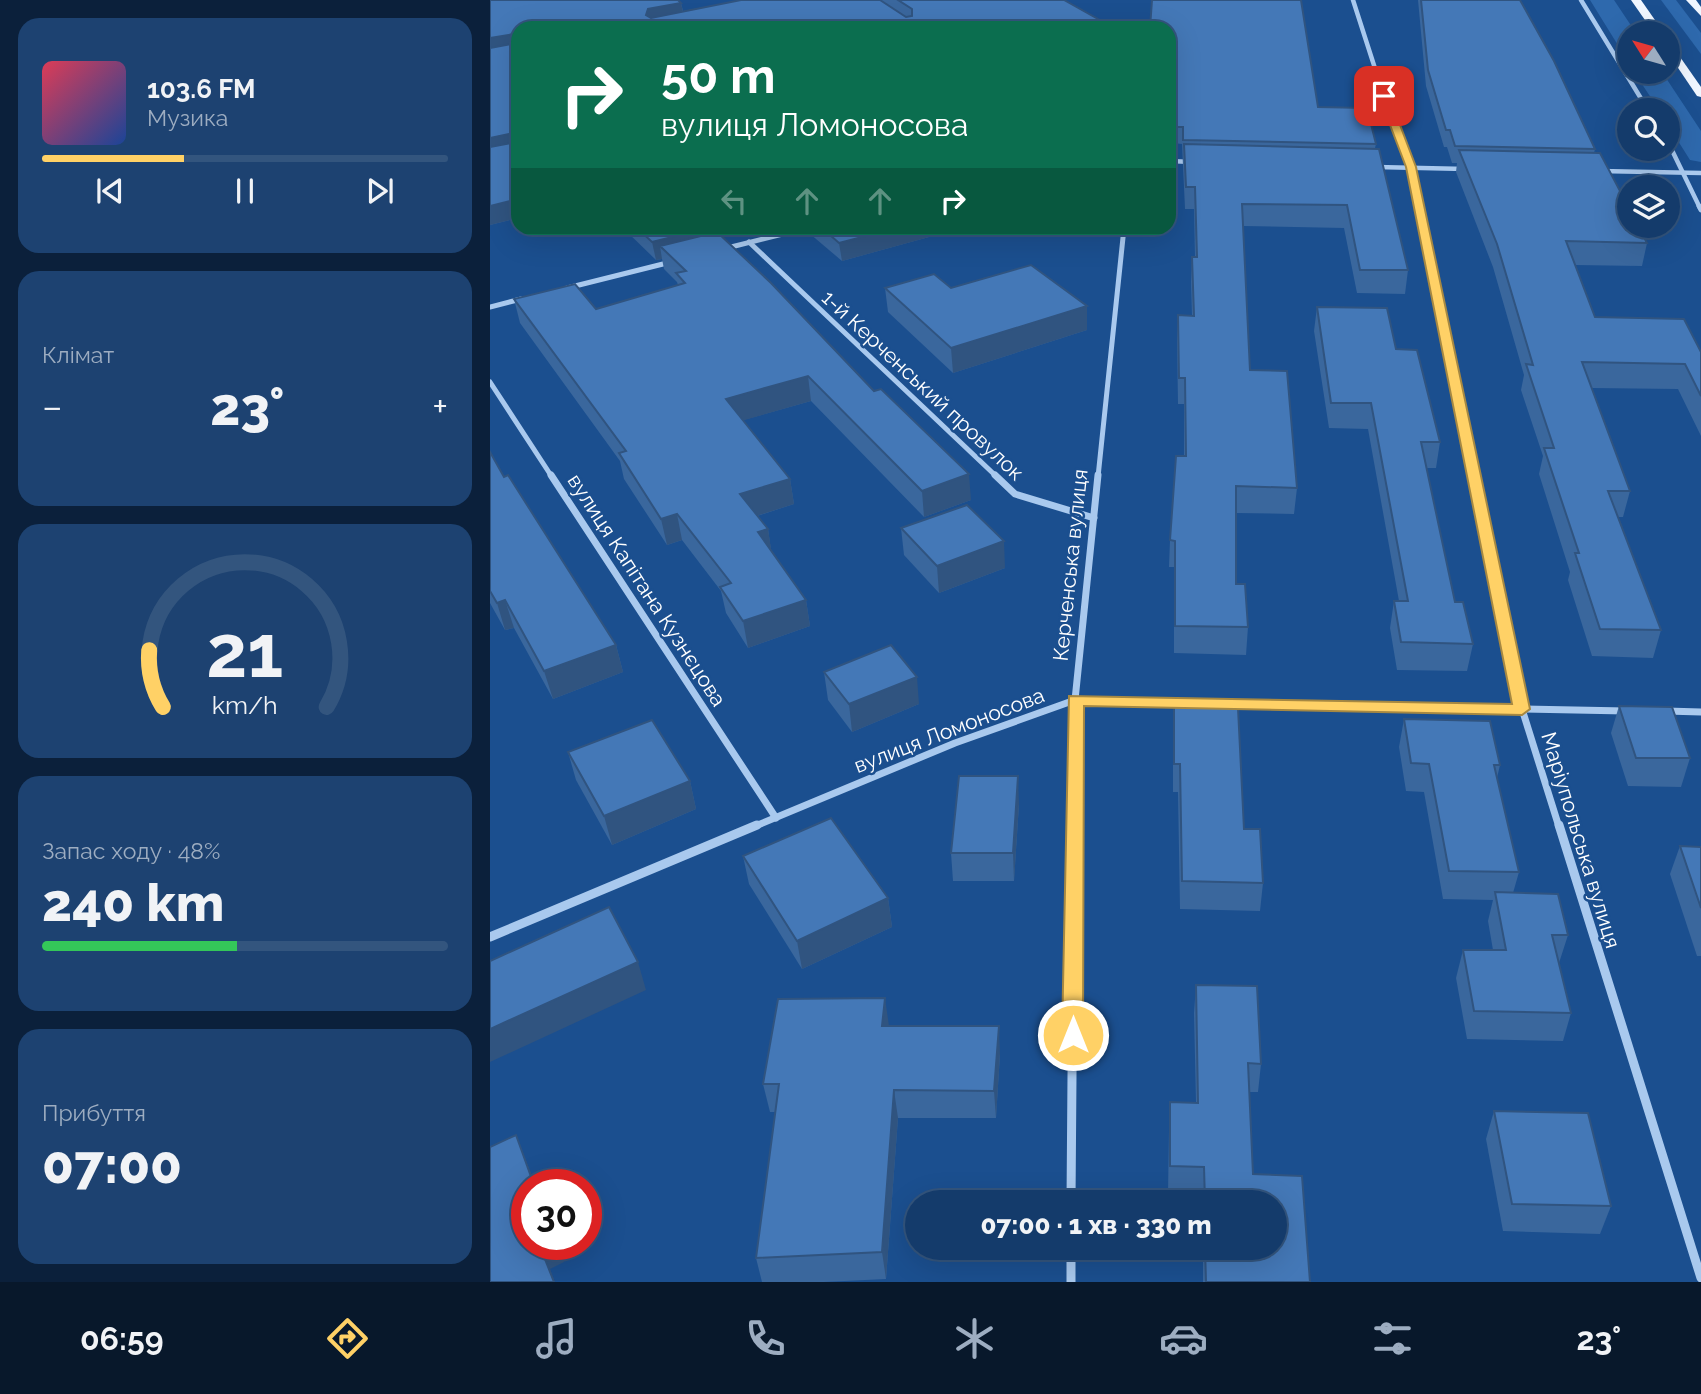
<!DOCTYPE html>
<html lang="uk">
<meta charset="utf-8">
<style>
:root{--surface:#143b6b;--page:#1d4271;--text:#f1f3f6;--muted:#9dadc1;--line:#33557e;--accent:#ffd166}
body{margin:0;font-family:Raleway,sans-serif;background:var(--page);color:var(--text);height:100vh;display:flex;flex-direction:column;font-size:26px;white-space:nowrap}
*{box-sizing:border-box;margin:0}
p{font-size:23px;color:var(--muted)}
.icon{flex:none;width:38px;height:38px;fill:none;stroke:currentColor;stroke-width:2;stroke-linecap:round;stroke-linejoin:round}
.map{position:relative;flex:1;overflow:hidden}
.sheet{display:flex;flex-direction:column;gap:18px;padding:18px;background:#0b203b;width:490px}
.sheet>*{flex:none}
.guide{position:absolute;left:21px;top:21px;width:665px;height:214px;border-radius:21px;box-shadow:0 7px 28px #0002,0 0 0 2px var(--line);background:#0b6e4f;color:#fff;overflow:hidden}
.needle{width:46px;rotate:307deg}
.tools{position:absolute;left:1127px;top:21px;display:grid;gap:14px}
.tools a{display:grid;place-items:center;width:63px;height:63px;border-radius:50%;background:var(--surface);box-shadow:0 7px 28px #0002,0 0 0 2px var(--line);font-size:35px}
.speed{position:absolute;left:21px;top:1169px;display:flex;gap:14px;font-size:35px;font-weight:700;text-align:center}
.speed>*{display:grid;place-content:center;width:91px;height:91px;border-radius:50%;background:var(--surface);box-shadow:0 7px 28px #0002,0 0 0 2px var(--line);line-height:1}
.speed .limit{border:10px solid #d22;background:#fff;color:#111}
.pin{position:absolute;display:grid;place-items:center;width:60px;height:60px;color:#fff;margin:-30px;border-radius:14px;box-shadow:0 4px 10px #0006}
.me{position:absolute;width:77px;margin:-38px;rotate:0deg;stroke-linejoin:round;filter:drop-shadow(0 0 5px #0008)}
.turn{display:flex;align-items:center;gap:24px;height:147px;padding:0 35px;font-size:32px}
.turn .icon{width:91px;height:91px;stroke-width:2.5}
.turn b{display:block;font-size:49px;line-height:60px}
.lanes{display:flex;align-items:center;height:66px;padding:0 35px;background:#0003;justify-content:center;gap:35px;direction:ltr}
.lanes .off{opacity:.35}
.big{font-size:52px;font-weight:800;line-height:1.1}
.sheet .tile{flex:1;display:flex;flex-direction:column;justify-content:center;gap:10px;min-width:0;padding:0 24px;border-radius:21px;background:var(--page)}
.sheet .dial{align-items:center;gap:0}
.dial svg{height:182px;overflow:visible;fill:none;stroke:var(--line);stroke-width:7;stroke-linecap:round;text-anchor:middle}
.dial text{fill:var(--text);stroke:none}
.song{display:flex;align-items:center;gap:21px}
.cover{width:84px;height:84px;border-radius:10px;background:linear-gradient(135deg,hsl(350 70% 55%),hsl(220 70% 35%))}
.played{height:7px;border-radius:4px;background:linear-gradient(90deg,var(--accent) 35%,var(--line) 35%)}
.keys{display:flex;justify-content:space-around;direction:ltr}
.heat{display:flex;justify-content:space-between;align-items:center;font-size:38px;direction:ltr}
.charge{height:10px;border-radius:5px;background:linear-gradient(90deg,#34c759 48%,var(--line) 0)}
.trip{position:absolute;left:415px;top:1190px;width:382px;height:70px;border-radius:35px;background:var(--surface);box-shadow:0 7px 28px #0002,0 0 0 2px var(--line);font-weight:800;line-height:70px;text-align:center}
.tab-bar{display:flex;height:112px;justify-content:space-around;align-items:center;background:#08182b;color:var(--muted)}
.tab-bar .icon{width:49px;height:49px}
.tab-bar .selected{color:var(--accent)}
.tab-bar b{font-size:32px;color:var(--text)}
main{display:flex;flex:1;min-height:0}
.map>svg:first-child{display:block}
.green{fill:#2e69ad}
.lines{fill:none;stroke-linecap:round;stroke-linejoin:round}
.minor-far3{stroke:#a9c9ee;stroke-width:4.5}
.minor-far2{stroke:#a9c9ee;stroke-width:5}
.minor-far1{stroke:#a9c9ee;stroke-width:7}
.minor{stroke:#a9c9ee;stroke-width:9}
.primary{fill:#f0f6ff;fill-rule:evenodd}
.wall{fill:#3a679d}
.shaded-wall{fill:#305480}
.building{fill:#4478b7;stroke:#305480;stroke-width:2}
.route{fill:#ffd166;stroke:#a68842;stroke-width:2}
.labels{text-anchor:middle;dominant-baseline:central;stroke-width:5;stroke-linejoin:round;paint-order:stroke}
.street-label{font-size:21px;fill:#fff;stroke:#1b4f8f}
</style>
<main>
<section class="sheet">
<div class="tile">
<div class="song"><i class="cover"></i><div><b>103.6 FM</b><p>Музика</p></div></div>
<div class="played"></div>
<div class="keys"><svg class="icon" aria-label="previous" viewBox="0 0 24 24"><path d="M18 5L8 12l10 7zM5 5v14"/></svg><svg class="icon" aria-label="pause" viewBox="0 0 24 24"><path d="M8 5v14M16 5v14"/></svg><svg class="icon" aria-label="next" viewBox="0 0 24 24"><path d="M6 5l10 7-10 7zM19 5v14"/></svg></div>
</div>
<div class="tile"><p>Клімат</p>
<div class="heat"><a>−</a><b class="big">23°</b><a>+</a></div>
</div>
<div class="tile dial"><svg viewBox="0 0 100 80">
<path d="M14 69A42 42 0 1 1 86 69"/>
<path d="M14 69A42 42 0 0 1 8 44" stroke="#ffd166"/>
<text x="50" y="56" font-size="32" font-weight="700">21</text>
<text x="50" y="72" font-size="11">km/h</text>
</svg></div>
<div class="tile"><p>Запас ходу · 48%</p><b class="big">240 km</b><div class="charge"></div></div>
<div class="tile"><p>Прибуття</p><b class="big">07:00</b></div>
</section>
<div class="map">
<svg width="1211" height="1282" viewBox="0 0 1211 1282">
<rect width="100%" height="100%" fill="#1b4f8f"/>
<g class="green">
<path d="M1100,0H1124L1146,33H1139V63Z"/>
<path d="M1171,0H1186L1211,33V54Z"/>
<path d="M1144,72H1172L1211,131V162L1200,160L1178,125V110H1169Z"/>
</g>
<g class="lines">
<g class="minor-far3">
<path d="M863,0L909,143L921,168L929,208"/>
<path d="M1091,0L1158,110"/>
<path d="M1178,142L1210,208"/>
<path d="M679,161L703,162"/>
<path d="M886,167L976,169"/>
<path d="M1110,171L1211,173"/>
</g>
<g class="minor-far2">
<path d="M929,206L984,477"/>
<path d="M1209,206L1211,210"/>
<path d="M259,242L507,477"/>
<path d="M233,249L317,228"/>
<path d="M77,288L181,262"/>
<path d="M0,307L31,299"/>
<path d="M0,382L62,477"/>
<path d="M608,477L634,228"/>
</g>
<g class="minor-far1">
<path d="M61,475L286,818"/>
<path d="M505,475L525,494L604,518"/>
<path d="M984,475L1032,709L1069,827"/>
<path d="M1176,711L1211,712"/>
<path d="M263,827L465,743L585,700L1136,711"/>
<path d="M584,827L585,700L608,475"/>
</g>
<g class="minor">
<path d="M1069,825L1211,1278"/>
<path d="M0,937L267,825"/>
<path d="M581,1202L584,825"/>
<path d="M581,1248V1282"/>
</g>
<g class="primary">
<path d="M1141,0H1151L1174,33H1164Z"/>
<path d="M1196,0H1206L1211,7V16Z"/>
<path d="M1178,43L1181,44L1211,87V97L1207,96L1178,53Z"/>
</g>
</g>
<g class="wall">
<path d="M0,0L191,3L193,11L251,0H574L624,28H28V218L0,225Z"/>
<path d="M928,0H1030L1105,149L1104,153L1157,243L1152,266L1085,265L1105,317L1211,352V436L1188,389L1101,388L1140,491L1133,517H1128L1171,630L1163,658L1102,656L1078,580L1080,572L1049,474L1053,456L1031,390L1034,375L1003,267L966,172L967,163H962L957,147H954L936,86Z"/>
<path d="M679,28L828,107L886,144L885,148L918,270L915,294L867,293L854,228L753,226L760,370L807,488L804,514L746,513V584L758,627L756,655L684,653V567H679L680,540L694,456V404H688L687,340L688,315L702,316L701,281L702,257H705L704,209H695L692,144L683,143V73Z"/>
<path d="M133,228H219L220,234L481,500L434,517L321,401L253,420L300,479L304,504L267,516L278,529L281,550L316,600L320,626L258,648L236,613L231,591L192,540L177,545L134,479L130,461L30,323L24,299L106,309L188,285L187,282L174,269L172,259L166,260Z"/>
<path d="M319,228H467L468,229L352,261L319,233Z"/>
<path d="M395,288H461L597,330L463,373L398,312Z"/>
<path d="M827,307L906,349L950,442L946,468H936L965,602L983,644L977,671L907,670L900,628L904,601H909L878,429L839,428L824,331Z"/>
<path d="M0,452L14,477L126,645L133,672L63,699L24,628L15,630L0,603Z"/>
<path d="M411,528L515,568L449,593L414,555Z"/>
<path d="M334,672L429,704L362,732L338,700Z"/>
<path d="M684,706L754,829L773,883L770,911L690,909L688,792H683V734Z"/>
<path d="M1129,706L1200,758L1191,787L1138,786L1121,733Z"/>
<path d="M914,719L1010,765L1007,778L1029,872L1023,893L1078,935L1069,963L1081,1013L1073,1041L977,1039L966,978L973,950H1003L998,921L1003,900L953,899L934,792L916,791L909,747Z"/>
<path d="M78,752L200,781L206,809L122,845L86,780Z"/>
<path d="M529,804L524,881H463L461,853Z"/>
<path d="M1190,846L1211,847V956H1207L1180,874Z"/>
<path d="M253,856L398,898L402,927L312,969L259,884Z"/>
<path d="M706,985L767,986L771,1064L768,1092H759L763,1174L812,1176L820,1282H713V1248H784V1202H712V1195L678,1194L679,1130L680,1102H706L704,1013Z"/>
<path d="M399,1026L510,1054L506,1118H408L396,1279L334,1282H272L266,1258L285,1112H280L273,1084Z"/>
<path d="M1004,1111L1121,1206L1110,1234L1013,1231L996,1139Z"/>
</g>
<g class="shaded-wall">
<path d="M191,3L194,17L160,24L156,15L158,9Z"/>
<path d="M24,34L28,49L0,54V38Z"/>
<path d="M684,58L683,73L679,74V59Z"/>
<path d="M24,133L28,149L0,155V138Z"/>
<path d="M28,199V218L0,225V206Z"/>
<path d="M219,228L222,246H170L172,259L166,260L162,242Z"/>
<path d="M407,228H467L468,229L352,261L349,243Z"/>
<path d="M597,306V330L463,373L461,348Z"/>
<path d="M318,376L321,401L241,424L236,399Z"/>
<path d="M479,474L481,500L434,517L432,491Z"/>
<path d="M300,479L304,504L254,520L250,494Z"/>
<path d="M187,514L192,540L177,545L171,519Z"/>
<path d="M278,529L282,555L268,532Z"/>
<path d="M514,541L515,568L449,593L447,566Z"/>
<path d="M15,600L24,628L15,630L7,603Z"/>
<path d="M316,600L320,626L258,648L253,621Z"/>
<path d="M126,645L133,672L63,699L54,671Z"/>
<path d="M427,677L429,704L362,732L359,704Z"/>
<path d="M528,776L529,804L524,881L523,853Z"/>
<path d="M200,781L206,809L122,845L114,816Z"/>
<path d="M398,898L402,927L312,969L307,941Z"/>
<path d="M148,962L156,990L0,1062V1029Z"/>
<path d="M395,998L399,1026H392Z"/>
<path d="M509,1026L510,1054L506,1118L504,1091Z"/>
<path d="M404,1090L408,1118L396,1279L392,1252Z"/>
<path d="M26,1135L37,1163L46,1185H44Z"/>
<path d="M49,1244H68L74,1262L60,1269L65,1282Z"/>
</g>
<g class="building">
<path d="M0,0H188L191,3L158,9L156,15L161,18L251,0H390L416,17L422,16V9L408,0H574L624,28H28V37L24,34L0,38Z"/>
<path d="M662,0H811L828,107L877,108L886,144L693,140V127H683L684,58L679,59V28H660Z"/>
<path d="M931,0H1030L1064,61L1105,149L965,146L960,130H956L938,70Z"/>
<path d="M28,40V135L24,133L0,138V48L26,43Z"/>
<path d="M28,137V199L0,206V147L26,142Z"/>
<path d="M694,144L889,149L918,270H870L857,205L752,204L760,370L797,371L807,488L746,486V584H755L758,627L685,626V541L680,540L686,456H696L695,378H689L688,315L704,316L702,257H707L705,187H696Z"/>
<path d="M969,150L1110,153L1139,208V226H1148L1157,243L1076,241L1105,317L1194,319L1211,352V396L1195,364L1092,362L1140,491H1118L1171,630L1110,629L1085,553H1089L1054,448H1064L1036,364L1043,365L1007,244Z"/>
<path d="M147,228H219L162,242Z"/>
<path d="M332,228H407L349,243Z"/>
<path d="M227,232L281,283L384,391L391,389L479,474L432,491L318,376L236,399L300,479L250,494L278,529L268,532L316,600L253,621L230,587L241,583L187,514L171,519L129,453L136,451L24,299L85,284L106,309L195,283L186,273L196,271L170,246Z"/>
<path d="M541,265L597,306L461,348L395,288L444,274L461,288Z"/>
<path d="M827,307L897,308L906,349L927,350L950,442H931L965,602H973L983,644L911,642L904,601H918L881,403H841Z"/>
<path d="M0,452L14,477L18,475L126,645L54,671L15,600L7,603L0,591Z"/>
<path d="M477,505L514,541L447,566L411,528Z"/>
<path d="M401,645L427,677L359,704L334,672Z"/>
<path d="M684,706L748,708L754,829H770L773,883L692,881L690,764H684Z"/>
<path d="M1129,706L1182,707L1200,758H1146Z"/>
<path d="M914,719L1000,721L1010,765H1004L1029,872L959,871L939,764L921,763Z"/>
<path d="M162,720L200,781L114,816L78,752Z"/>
<path d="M469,776H528L523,853H461Z"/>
<path d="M341,818L398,898L307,941L253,856Z"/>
<path d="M1190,846L1211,847V908Z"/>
<path d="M1005,892L1068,894L1078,935H1062L1081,1013L984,1011L973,950H1016Z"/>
<path d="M119,907L148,962L0,1029V961Z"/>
<path d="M706,985L767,986L771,1064L758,1063L763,1174L812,1176L820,1282H716L715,1248H784V1202H715L714,1167L680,1166V1102L708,1103Z"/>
<path d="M395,998L392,1026H509L504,1091L404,1090L392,1252L266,1258L289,1084H273L288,999Z"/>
<path d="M1004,1111L1098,1113L1121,1206L1022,1204Z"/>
<path d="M26,1135L44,1185H37V1244H49L64,1282H0V1147Z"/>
</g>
<path class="route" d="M894,93L899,96L926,167L1040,709L1032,715L594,706L593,1035L590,1041L583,1043L575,1041L572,1035L579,696L1022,704L916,167L889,96Z"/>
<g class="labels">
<g class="street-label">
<text transform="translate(433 385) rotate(43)">1-й Керченський провулок</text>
<text transform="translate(580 565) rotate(-84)">Керченська вулиця</text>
<text transform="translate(157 590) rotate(57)">вулиця Капітана Кузнєцова</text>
<text transform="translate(459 730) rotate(-21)">вулиця Ломоносова</text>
<text transform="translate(1091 840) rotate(73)">Маріупольська вулиця</text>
</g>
</g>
</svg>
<div class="tools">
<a><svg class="needle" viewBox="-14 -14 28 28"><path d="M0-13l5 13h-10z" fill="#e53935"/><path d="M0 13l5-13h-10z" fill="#9dadc1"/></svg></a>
<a><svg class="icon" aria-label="search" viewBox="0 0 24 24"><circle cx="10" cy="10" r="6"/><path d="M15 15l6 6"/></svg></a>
<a><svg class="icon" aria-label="layers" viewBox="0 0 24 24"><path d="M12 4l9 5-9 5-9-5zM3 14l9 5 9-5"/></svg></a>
</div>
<div class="speed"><div class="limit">30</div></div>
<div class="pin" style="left:894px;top:96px;background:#d93025"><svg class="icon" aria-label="arrive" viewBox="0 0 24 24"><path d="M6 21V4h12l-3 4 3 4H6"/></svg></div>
<svg class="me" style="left:583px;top:1035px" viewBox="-20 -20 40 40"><circle r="17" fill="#ffd166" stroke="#fff" stroke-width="3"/><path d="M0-11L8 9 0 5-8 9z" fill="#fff"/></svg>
<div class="trip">07:00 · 1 хв · 330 m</div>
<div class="guide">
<div class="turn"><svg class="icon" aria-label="right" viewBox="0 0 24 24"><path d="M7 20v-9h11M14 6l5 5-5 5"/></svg><div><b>50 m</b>вулиця Ломоносова</div></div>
<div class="lanes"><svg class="icon off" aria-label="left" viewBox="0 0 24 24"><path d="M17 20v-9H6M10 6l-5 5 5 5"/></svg><svg class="icon off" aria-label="ahead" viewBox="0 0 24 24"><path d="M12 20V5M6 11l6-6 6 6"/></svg><svg class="icon off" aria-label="ahead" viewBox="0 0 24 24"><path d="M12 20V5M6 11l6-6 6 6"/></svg><svg class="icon" aria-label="right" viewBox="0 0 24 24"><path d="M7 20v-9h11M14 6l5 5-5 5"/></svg></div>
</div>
</div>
</main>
<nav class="tab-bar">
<b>06:59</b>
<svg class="icon selected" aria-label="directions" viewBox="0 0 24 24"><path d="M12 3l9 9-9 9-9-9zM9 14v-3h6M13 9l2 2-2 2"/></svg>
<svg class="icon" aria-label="music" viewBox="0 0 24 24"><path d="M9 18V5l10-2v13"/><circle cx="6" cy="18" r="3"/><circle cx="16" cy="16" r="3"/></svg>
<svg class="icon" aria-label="phone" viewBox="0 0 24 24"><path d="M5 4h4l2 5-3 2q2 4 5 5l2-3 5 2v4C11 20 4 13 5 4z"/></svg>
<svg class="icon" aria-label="climate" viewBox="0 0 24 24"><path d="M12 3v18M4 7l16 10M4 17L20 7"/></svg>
<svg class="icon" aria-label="car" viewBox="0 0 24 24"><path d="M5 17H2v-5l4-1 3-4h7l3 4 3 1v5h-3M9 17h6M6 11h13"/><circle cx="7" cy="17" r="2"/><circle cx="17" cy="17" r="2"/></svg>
<svg class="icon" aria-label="filters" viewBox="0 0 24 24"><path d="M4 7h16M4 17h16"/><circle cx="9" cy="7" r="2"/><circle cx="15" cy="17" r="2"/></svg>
<b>23°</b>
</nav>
